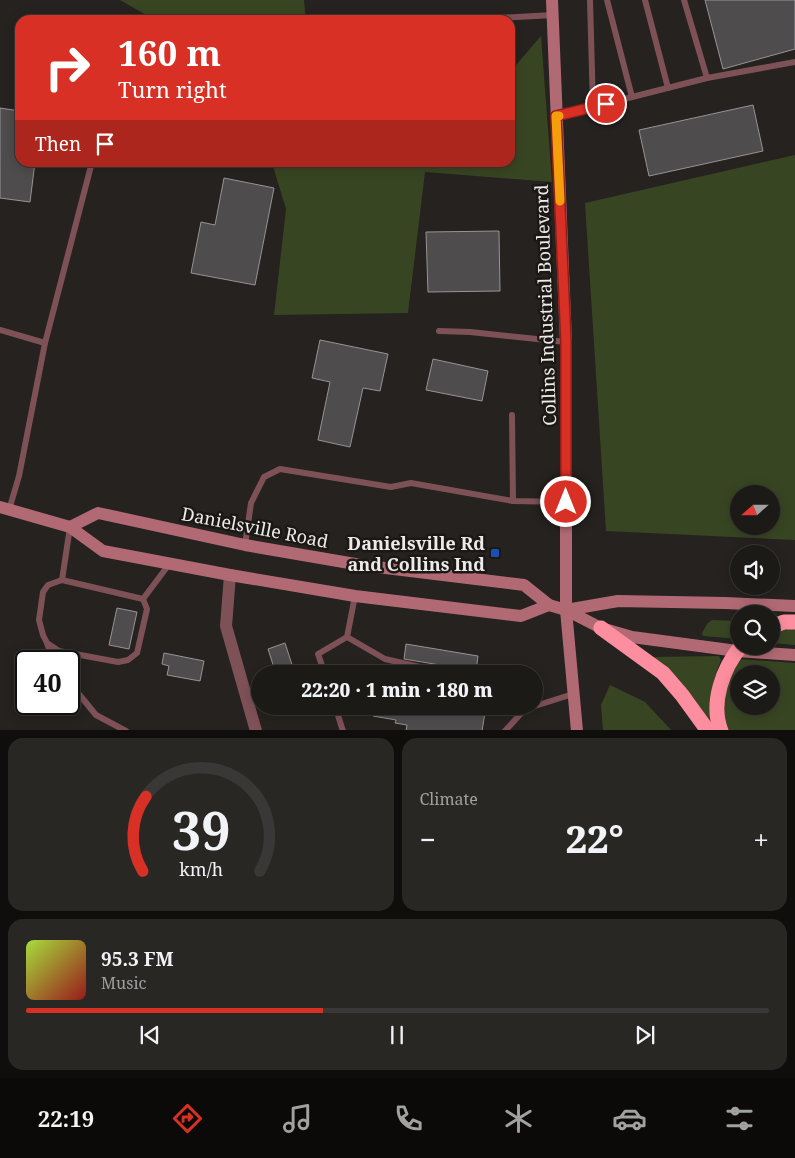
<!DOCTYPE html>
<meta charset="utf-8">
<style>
:root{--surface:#1c1a17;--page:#292724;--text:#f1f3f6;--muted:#a0a1a1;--line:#3a3836;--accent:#d93025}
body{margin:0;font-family:"Noto Serif",serif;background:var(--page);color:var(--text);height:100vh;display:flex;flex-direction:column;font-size:19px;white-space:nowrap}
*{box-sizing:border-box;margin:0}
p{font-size:16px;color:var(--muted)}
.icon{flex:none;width:28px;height:28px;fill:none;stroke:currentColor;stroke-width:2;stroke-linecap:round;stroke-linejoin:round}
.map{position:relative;height:730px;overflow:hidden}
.details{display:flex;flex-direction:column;gap:8px;padding:8px;background:#0f0e0d;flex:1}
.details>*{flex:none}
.banner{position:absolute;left:15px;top:15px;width:500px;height:152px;border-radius:15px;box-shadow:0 2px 12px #0003,0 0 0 1px var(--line);background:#d93025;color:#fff;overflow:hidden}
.needle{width:32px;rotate:249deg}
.buttons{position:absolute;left:730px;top:485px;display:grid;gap:10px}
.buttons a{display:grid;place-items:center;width:50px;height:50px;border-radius:50%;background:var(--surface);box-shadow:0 2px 12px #0003,0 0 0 1px var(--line);font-size:25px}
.speed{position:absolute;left:15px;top:650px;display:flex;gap:10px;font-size:25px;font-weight:700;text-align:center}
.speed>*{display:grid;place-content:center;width:65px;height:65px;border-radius:50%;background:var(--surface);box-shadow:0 2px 12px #0003,0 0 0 1px var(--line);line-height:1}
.speed .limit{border:2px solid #111;border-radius:8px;background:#fff;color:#111}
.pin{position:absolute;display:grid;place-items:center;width:42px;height:42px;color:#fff;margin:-21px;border:2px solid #fff;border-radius:50%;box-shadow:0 1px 5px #0007}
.me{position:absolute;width:55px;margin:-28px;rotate:0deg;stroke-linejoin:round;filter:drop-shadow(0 0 4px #0008)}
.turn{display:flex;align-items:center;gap:18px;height:105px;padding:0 20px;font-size:22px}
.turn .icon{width:65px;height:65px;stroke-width:2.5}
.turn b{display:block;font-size:35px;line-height:42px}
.then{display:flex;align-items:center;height:48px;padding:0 20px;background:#0003;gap:10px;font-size:19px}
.big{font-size:38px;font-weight:800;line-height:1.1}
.details .tile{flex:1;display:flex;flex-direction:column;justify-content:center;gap:8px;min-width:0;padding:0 18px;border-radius:15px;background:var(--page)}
.details .dial{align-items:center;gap:0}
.dial svg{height:130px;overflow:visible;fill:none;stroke:var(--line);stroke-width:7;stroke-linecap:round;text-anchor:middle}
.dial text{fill:var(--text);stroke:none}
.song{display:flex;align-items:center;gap:15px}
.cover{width:60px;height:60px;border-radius:8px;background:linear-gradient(135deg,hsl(80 70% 55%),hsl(0 70% 35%))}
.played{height:5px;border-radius:2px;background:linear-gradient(90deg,var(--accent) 40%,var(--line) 40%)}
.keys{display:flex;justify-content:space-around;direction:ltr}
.heat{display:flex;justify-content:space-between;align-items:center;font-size:28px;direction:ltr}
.details .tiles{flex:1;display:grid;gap:8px;grid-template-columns:1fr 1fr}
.tile:last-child{grid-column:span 2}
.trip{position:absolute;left:251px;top:665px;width:292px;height:50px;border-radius:25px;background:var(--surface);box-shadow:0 2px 12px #0003,0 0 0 1px var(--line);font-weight:800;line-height:50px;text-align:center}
.dock{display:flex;height:80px;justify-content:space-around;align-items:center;background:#0b0a09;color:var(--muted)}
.dock .icon{width:35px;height:35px}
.dock .active{color:var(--accent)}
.dock b{font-size:22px;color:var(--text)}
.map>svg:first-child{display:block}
.green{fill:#384522;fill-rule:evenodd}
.building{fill:#4f4c4e;stroke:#979396}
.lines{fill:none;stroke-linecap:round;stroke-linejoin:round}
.lane{stroke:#7e5157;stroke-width:6}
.street{stroke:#7e5157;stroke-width:12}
.secondary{stroke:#b16a74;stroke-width:12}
.highway{stroke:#fd8e9f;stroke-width:15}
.route-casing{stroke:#8d1f18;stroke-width:12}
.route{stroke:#d93025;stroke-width:9}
.slow{stroke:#f59e0b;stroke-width:9}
.transit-dot{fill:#1a4fb4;stroke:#1b1816;stroke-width:2}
.labels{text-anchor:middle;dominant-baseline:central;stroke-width:5;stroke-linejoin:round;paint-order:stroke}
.street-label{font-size:18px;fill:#edebea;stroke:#1b1816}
.poi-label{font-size:18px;font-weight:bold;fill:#edebea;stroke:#1b1816;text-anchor:end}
</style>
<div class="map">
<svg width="795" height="731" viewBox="0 0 795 731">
<rect width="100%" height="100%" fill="#25221f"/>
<g class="green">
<path d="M120,0H304L306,20H155Z"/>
<path d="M541,36L552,182L425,172L408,313L274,315L286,209L272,163L510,162V72Z"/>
<path d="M795,155V540L606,531L585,203ZM739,494H771V526H739Z"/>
<path d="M712,620L739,621V639L703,636L702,633L707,624Z"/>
<path d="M788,629H795V645L771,643V634Z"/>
<path d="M719,656L721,660C712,682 712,699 711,723L693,697L654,657Z"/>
<path d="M740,659L795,663V730L726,731L724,713L726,686ZM739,674H771V706H739Z"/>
<path d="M610,685L645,702L671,730H603L601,705Z"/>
</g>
<g class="building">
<path d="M705,0H795V49L723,69Z"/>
<path d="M753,105L763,151L649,176L639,130Z"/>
<path d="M0,108L20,111V162H35L30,202L0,198Z"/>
<path d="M224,178L274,188L255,285L191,273L201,222L215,225Z"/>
<path d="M499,231L500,291L428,292L426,232Z"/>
<path d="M320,340L388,354L380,391L363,388L350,447L318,440L330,382L312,378Z"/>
<path d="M433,359L488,371L482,401L426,390Z"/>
<path d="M117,608L137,612L129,649L109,645Z"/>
<path d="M285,643L295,674H276L268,649Z"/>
<path d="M406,644L478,656L476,671L404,659Z"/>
<path d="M164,653L204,661L200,681L167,675L169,666L162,664Z"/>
<path d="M374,706H486L482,731H406L407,725L395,723L396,720L373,716Z"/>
</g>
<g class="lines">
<g class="lane">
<path d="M590,0L593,107"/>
<path d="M607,0L632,97"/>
<path d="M645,0L668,88"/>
<path d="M460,20L553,15"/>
<path d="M707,78L795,62"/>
<path d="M557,116L707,78L684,0"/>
<path d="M0,330L45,343"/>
<path d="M439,331L470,332L566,342"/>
<path d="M512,415L513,501"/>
<path d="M9,510L19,476L45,343L92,162"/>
<path d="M70,527L62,580L143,599L170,563"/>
<path d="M245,545L251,503L264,477L280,469L391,487L411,483L513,501L566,502"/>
<path d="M62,580L48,585L43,592L39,620L43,635L47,643L59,651L118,662L128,660L137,653L147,609L143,599"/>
<path d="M347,637L385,659L451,674"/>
<path d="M47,643L53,661"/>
<path d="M325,674L318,654L347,637L355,596"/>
<path d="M69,682L96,715L126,731"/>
<path d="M335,706L343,731"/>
<path d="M535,706L573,694"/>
<path d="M505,731L525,709L534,706"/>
</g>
<path class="street" d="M230,575L226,626L256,731"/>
<g class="secondary">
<path d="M552,0L566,342V610L577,731"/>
<path d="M0,507L70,527L103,551L230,575L355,596L521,616L549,605"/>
<path d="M70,527L98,513L245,545L361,565L524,585L549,605L566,610L601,628L632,637L737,651L795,655"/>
<path d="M566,610L618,601L725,603L795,606"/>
</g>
<g class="highway">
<path d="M771,627L784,622H795"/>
<path d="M601,628L663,673L682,695L708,731"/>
<path d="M721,731C710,703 723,668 741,646"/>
</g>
</g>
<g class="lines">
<g class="route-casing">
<path id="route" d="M566,502V342L556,116L606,104"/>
</g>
<use href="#route" class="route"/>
<path class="slow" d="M559,116H556L560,201"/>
</g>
<rect class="transit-dot" x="490" y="548" width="10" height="10" rx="2.5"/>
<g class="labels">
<g class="street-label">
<text transform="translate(545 305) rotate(-92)">Collins Industrial Boulevard</text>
<text transform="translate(255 527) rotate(11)">Danielsville Road</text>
</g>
<g class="poi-label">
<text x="485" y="543">Danielsville Rd<tspan x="485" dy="21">and Collins Ind</tspan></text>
</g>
</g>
</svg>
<div class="buttons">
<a><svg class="needle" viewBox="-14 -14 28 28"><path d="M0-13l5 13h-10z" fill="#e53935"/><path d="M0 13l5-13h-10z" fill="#a0a1a1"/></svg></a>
<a><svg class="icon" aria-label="sound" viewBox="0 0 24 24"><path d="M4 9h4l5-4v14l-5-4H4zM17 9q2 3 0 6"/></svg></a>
<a><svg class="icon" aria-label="search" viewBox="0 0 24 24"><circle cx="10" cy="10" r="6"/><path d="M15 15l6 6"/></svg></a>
<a><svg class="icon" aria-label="layers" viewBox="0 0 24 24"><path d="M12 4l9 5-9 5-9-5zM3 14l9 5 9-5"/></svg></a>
</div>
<div class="speed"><div class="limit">40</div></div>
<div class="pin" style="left:606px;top:104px;background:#d93025"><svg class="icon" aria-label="arrive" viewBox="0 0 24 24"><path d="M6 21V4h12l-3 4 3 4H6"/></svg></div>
<svg class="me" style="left:566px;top:502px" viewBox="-20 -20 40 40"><circle r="17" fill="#d93025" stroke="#fff" stroke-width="3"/><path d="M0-11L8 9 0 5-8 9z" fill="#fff"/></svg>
<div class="trip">22:20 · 1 min · 180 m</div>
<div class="banner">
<div class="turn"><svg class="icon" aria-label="right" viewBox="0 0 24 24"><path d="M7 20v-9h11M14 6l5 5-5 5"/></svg><div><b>160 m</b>Turn right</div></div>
<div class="then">Then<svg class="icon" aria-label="arrive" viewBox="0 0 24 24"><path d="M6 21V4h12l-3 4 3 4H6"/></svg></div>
</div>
</div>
<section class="details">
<div class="tiles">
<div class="tile dial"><svg viewBox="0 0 100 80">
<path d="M14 69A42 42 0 1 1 86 69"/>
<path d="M14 69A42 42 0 0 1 16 23" stroke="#d93025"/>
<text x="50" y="56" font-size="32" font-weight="700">39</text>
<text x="50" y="72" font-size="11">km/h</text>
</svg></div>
<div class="tile"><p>Climate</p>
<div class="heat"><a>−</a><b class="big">22°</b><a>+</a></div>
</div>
<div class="tile">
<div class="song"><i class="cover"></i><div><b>95.3 FM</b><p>Music</p></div></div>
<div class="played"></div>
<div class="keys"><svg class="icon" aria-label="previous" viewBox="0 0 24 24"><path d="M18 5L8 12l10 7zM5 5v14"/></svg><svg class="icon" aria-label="pause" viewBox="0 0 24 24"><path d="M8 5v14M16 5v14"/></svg><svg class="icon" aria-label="next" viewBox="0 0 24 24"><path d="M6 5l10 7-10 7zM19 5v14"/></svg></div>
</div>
</div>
</section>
<nav class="dock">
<b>22:19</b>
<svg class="icon active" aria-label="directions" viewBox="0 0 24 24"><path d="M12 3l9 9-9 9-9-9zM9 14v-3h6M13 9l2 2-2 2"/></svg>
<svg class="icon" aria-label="music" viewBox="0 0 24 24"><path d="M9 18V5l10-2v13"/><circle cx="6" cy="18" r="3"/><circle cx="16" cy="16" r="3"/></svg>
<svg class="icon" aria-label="phone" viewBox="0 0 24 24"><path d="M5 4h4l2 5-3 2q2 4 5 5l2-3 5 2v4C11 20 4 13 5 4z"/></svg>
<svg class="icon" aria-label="climate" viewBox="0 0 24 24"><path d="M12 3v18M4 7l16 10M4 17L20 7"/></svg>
<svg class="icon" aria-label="car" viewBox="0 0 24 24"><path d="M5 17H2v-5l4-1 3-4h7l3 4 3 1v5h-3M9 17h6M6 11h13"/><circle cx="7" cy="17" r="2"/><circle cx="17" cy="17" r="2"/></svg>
<svg class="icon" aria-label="filters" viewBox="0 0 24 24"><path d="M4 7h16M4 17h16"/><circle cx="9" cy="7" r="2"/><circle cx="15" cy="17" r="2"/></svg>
</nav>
